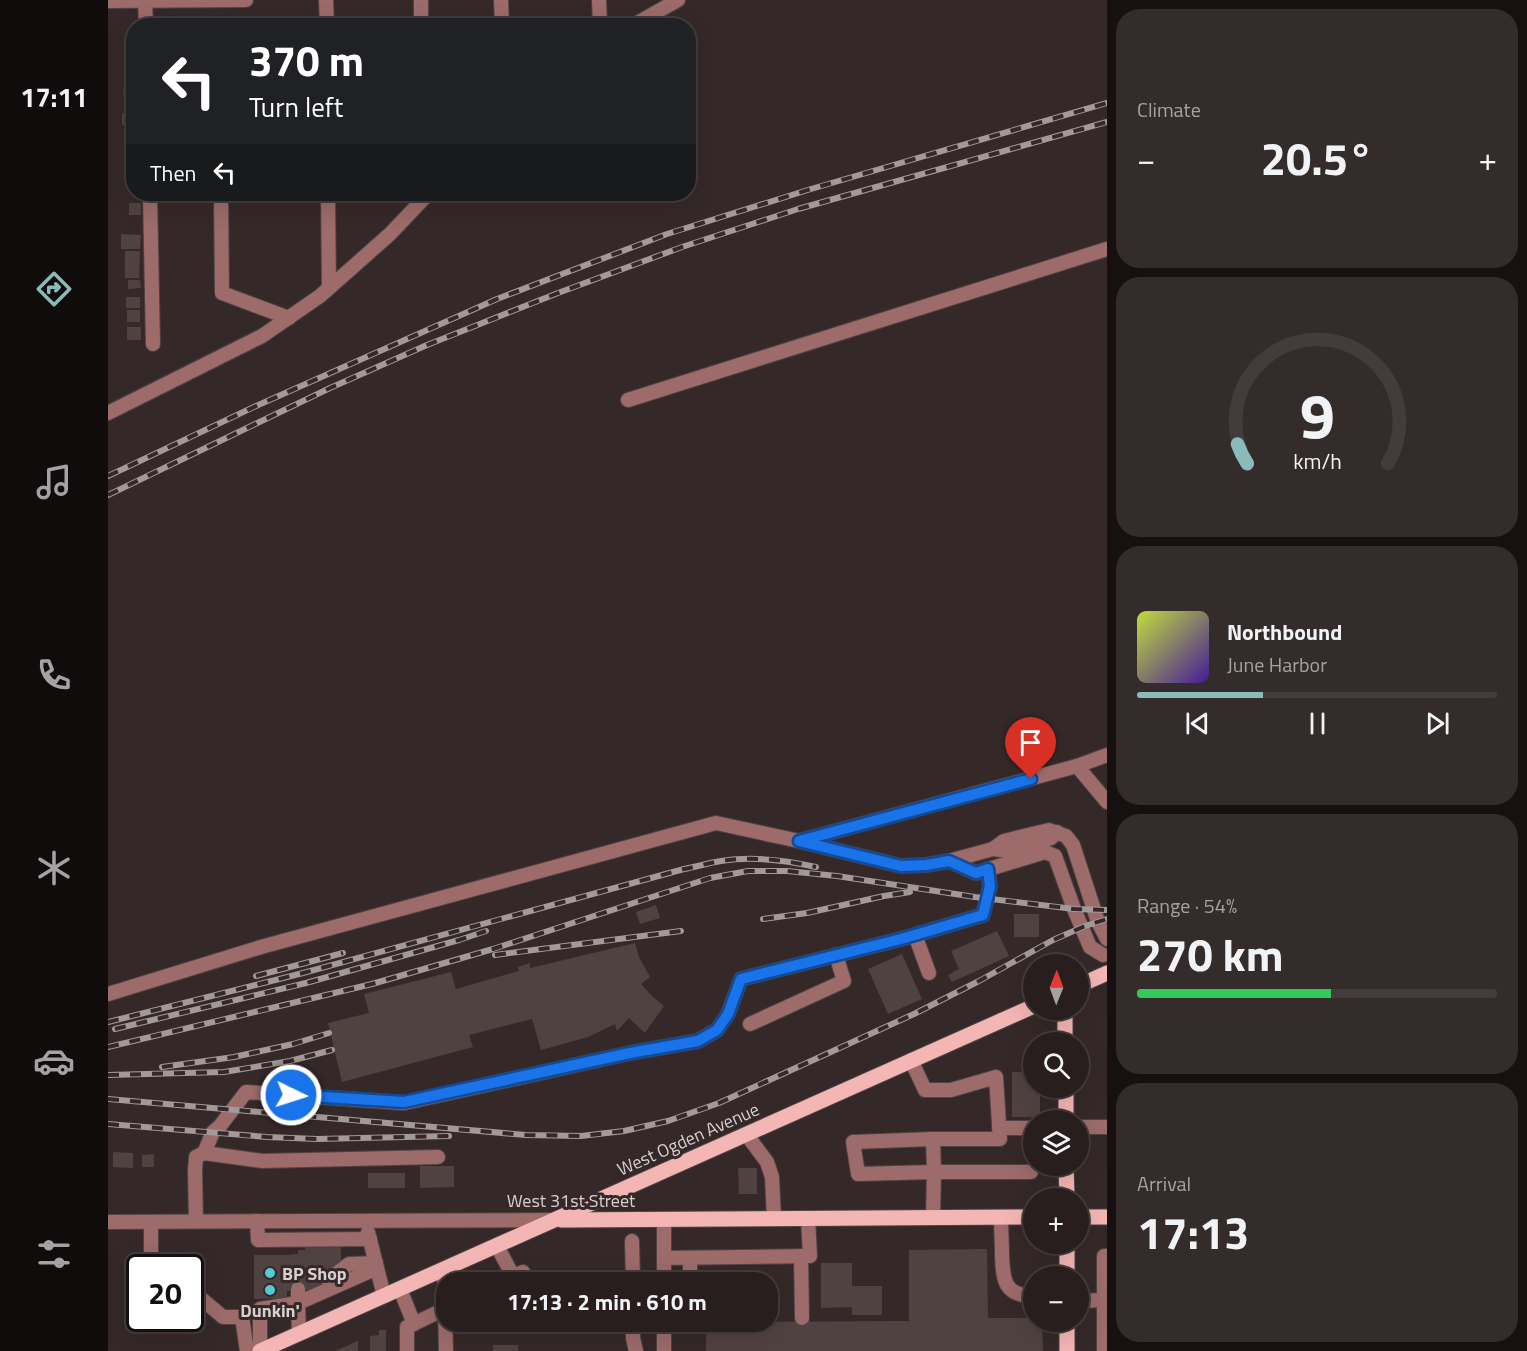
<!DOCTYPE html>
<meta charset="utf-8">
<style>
:root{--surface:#281e1e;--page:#342b2b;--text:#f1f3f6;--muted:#a5a2a4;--line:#443c3c;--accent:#8bbbb9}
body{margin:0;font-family:"Titillium Web",sans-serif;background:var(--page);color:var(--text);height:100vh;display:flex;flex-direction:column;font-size:22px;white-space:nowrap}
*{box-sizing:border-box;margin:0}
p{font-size:20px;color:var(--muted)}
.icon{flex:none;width:33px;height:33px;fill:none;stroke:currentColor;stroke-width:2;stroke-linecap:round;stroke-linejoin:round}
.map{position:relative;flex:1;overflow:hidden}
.sheet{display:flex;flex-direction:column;gap:9px;padding:9px;background:#161010;width:420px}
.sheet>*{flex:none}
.guide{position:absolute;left:18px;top:18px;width:570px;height:183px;border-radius:24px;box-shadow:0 6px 24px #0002,0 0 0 2px var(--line);background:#202124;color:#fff;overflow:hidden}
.needle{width:39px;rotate:1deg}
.tools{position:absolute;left:915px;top:954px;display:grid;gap:12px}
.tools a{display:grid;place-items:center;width:66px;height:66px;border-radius:50%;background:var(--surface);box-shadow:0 6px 24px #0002,0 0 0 2px var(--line);font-size:30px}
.speed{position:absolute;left:18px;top:1254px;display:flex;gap:12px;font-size:30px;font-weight:700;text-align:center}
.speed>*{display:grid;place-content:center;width:78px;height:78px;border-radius:50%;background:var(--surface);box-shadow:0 6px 24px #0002,0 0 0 2px var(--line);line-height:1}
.speed .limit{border:3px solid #111;border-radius:9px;background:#fff;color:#111}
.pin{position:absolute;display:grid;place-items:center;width:51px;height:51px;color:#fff;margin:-62px -26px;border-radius:50% 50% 50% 0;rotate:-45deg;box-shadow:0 0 6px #0007}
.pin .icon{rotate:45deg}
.me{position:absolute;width:66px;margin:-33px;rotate:94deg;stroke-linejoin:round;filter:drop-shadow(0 0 4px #0008)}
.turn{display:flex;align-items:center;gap:21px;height:126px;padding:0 24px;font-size:27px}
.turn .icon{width:78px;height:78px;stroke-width:2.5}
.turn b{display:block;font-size:42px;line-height:51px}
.then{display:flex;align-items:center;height:57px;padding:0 24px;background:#0003;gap:12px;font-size:22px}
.big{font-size:45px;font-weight:700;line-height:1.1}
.sheet .widget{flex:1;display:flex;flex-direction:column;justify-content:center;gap:9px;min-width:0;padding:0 21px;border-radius:24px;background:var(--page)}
.sheet .dial{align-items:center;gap:0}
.dial svg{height:156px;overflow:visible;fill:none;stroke:var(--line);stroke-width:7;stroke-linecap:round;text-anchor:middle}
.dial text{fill:var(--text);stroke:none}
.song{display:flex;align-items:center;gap:18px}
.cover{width:72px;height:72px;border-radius:9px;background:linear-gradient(135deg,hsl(70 70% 55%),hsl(260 70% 35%))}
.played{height:6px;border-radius:3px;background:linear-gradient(90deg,var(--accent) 35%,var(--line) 35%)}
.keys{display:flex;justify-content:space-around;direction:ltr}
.heat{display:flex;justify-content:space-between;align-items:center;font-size:33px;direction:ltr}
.charge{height:9px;border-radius:4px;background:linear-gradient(90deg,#34c759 54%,var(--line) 0)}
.trip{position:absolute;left:328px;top:1272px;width:342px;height:60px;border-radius:24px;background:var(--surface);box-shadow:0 6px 24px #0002,0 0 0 2px var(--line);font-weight:700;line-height:60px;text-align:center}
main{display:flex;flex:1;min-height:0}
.menu{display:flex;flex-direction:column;width:108px;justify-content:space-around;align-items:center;background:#100c0c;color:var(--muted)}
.menu .icon{width:42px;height:42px}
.menu .active{color:var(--accent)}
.menu b{font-size:27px;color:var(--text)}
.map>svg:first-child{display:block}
.building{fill:#514242}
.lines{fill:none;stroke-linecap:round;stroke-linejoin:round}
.minor-tunnel{stroke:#4e4141;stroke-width:14;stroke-dasharray:14 7;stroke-linecap:butt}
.minor-casing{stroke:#4f4343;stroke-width:16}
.major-casing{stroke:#4f4343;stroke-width:17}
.minor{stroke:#9c6b6a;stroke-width:14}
.major{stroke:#f3b6b4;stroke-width:15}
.rail-casing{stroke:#a49999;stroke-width:6}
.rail{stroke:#352828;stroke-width:4;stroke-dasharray:11;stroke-linecap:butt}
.route-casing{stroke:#114b97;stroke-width:15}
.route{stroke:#1a73e8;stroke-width:10}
.poi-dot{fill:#51ccd3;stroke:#352828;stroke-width:2}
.labels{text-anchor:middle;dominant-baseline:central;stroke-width:6;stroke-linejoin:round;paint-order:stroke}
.street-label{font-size:18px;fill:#d9d0d0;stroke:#352828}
.poi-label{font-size:18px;font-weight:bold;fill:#d9d0d0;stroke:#352828;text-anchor:start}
</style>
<main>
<nav class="menu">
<b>17:11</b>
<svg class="icon active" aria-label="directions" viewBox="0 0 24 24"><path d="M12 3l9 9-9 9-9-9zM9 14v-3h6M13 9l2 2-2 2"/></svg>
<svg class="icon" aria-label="music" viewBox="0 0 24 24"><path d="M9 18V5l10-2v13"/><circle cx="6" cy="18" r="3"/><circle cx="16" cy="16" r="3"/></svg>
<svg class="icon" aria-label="phone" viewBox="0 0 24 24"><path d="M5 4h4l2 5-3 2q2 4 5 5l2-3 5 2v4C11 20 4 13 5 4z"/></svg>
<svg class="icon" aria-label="climate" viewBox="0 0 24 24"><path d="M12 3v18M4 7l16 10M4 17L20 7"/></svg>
<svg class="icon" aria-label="car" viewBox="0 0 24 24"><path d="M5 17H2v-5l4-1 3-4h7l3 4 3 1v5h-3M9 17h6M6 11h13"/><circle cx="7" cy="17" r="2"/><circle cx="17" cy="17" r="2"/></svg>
<svg class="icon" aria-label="filters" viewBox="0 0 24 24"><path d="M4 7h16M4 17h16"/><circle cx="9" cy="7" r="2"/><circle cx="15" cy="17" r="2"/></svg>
</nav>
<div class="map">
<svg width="999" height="1351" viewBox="0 0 999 1351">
<rect width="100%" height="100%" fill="#352828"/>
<g class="building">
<path d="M17,52H26V64H16Z"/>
<rect x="17" y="68" width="9" height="11"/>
<path d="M16,82H26V95H15Z"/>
<rect x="14" y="113" width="12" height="12"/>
<rect x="17" y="142" width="9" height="18"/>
<rect x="21" y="203" width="12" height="12"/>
<path d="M13,234L33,235L32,249H13Z"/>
<path d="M17,251H32L31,278H17Z"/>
<path d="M20,280H32L33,288L20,289Z"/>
<rect x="18" y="297" width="14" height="11"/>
<rect x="19" y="310" width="13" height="12"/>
<rect x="19" y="327" width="14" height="13"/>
<path d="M548,905L552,918L532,924L528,912Z"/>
<rect x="906" y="914" width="25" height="23"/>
<path d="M889,931L901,956L844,982L840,975L851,969L843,951Z"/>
<path d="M527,943L531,957L542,977L533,984L544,996L556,1006L537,1033L521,1018L509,1031L507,1024L480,1037L433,1050L424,1019L361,1035L365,1047L234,1082L220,1023L261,1013L256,994L343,972L348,989L411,971L410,967L422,963V968Z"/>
<path d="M794,954L814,999L780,1014L760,969Z"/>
<path d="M904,1072H926V1088H932V1117H904Z"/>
<path d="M5,1152L25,1153V1168L5,1167Z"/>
<path d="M46,1154V1167H34V1155Z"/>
<path d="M312,1166H346V1187L312,1188Z"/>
<path d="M630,1168H649V1194H631Z"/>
<rect x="260" y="1173" width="37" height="15"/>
<path d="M197,1243H233V1272L220,1291H179V1298L146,1299V1255H197Z"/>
<path d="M879,1249L880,1318H926V1322H934L935,1351H598V1322L801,1321V1250Z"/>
<path d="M713,1263H744V1286H774V1315H744V1307L713,1308Z"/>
<path d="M271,1330H278V1351H262V1336L271,1335Z"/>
<path d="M250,1341V1351H227Z"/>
<rect x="385" y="1345" width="25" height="6"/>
</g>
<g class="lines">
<g class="minor-tunnel">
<path d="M189,1254L190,1289"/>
<path d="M190,1257H232"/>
<path d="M190,1280H220"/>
</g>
<g class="minor-casing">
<g id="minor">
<path d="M37,0L38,26"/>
<path d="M218,0L219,26"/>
<path d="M313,0V26"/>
<path d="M393,0L394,26"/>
<path d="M491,0L492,26"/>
<path d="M0,1L138,0"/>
<path d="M524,26L570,0"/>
<path d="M42,194L45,344"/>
<path d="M113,194L114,293L181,318"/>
<path d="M220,194L221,288"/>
<path d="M520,400L999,249"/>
<path d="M0,413L154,336L212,296L282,234L320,194"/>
<path d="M969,766L999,802"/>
<path d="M949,832L943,838L900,851L885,849L896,841L941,830L958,836L965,845L990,922L999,939"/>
<path d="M885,849L841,861L868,873L937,852L947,856L966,909L982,947L995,955"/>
<path d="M841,861L818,865L793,866L691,841L969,766L999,755"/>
<path d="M807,935L821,973"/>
<path d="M0,994L153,947L608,823L691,841"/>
<path d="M642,1024L736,981L728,955"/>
<path d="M803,1060L817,1090H843L888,1077L892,1139H825L826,1172H923"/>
<path d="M970,1127H999"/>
<path d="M891,1128H926"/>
<path d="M638,1134L659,1162L664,1177L666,1218"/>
<path d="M96,1153L105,1132L112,1126L138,1092L296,1103L522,1053L590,1041L609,1030L620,1014L633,979L793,939L875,915L882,886L880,869"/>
<path d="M893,1217C893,1230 894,1243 894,1255C895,1280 896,1296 926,1296"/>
<path d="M825,1218L826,1172L750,1174L745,1142L825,1139"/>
<path d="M556,1219V1282"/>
<path d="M88,1221L87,1170L88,1157L96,1153L154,1161L330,1157"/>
<path d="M149,1221L150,1240L262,1239"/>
<path d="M0,1222L445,1220"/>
<path d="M43,1222V1255L57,1268"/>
<path d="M260,1232L276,1296"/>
<path d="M524,1241L525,1282"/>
<path d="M389,1246L405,1276"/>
<path d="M693,1256L694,1318"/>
<path d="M556,1258L702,1256L700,1218"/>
<path d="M582,1258V1282"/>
<path d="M332,1271L339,1286"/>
<path d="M220,1280L241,1264L268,1263"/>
<path d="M392,1282L415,1272V1282"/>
<path d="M82,1289L115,1317H134L139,1351"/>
<path d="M190,1289V1303L269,1268"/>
<path d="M292,1289L306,1324"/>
<path d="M970,1301L996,1300"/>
<path d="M337,1309L338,1351"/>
<path d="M415,1322V1326"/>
<path d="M525,1322V1338L528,1351"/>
<path d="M556,1322V1351"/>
<path d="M582,1322V1326"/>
<path d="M152,1351V1309L190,1303L191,1334"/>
<path d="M299,1351V1327L339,1308"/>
<path d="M996,1351V1256H999"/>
</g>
</g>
<g class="major-casing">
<g id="major">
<path d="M970,986L999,973"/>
<path d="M957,1010V1042"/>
<path d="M958,1088V1120"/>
<path d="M958,1166L959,1198"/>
<path d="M970,1217H999"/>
<path d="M453,1220L926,1217"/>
<path d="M959,1276V1244"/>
<path d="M959,1322V1351"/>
<path d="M152,1351L926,1006"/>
</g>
</g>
<use href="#minor" class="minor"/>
<use href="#major" class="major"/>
<g class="rail-casing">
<g id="rail">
<path d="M0,476L148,406L389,299L559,234L703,189L999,103"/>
<path d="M0,495L222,388L319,345L450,293L574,247L690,209L999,122"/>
<path d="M655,919L699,913L776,896L802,892"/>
<path d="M387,955L573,931"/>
<path d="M148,976L235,953"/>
<path d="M0,1022L195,973L576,869C588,867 600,863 613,861C645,856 677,860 708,867"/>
<path d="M7,1029L198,983L351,940L378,931"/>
<path d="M0,1047L264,984L385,949L602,878L640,871H679L729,876L867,897L966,909L999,910"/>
<path d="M54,1067L126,1057L185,1044L221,1033"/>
<path d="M0,1075L116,1072L182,1061L224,1050"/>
<path d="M0,1099L418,1135L473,1136L516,1131L560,1121L611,1103L806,1014L871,981L945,940L977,926L999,919"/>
<path d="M0,1124L159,1137L209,1139L341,1136"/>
</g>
</g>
<use href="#rail" class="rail"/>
</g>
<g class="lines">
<g class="route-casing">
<path id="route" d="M183,1095L296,1102L522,1053L590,1041L609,1030L620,1014L633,979L793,939L875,915L882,886L880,869L868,873L841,861L818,865L793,866L691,841L923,779"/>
</g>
<use href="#route" class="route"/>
</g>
<g class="poi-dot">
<circle cx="162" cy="1273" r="6"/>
<circle cx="162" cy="1290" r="6"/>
</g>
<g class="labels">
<g class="street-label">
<text transform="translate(580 1139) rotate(-24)">West Ogden Avenue</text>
<text x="463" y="1200">West 31st Street</text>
</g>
<g class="poi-label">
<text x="174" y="1273">BP Shop</text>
<text x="162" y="1310" text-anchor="middle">Dunkin'</text>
</g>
</g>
</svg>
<div class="tools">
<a><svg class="needle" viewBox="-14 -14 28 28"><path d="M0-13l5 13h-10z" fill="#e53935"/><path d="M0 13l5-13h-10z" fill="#a5a2a4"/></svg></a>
<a><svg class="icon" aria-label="search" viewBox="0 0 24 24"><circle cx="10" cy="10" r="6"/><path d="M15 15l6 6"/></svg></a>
<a><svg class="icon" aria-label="layers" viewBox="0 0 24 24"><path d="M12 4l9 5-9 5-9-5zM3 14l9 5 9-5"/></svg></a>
<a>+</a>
<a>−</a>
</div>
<div class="speed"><div class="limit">20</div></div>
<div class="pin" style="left:923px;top:779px;background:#d93025"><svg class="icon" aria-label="arrive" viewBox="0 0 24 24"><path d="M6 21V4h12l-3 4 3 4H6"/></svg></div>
<svg class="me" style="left:183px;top:1095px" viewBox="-20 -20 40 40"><circle r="17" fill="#1a73e8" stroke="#fff" stroke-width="3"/><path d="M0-11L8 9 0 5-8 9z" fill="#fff"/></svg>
<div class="trip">17:13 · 2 min · 610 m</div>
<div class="guide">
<div class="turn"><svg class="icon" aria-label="left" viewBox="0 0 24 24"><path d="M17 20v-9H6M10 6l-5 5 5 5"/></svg><div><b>370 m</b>Turn left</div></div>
<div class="then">Then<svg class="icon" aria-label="left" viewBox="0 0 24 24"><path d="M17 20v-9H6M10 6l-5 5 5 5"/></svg></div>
</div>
</div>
<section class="sheet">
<div class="widget"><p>Climate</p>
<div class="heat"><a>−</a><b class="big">20.5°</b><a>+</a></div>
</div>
<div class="widget dial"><svg viewBox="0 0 100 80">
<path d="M14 69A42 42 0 1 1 86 69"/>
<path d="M14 69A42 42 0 0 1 9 59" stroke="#8bbbb9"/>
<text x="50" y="56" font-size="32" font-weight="700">9</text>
<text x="50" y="72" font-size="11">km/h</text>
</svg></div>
<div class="widget">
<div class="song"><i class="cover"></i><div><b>Northbound</b><p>June Harbor</p></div></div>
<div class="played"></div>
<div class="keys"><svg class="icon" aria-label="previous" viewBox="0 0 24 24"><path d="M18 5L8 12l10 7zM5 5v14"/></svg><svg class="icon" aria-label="pause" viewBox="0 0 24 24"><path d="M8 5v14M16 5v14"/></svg><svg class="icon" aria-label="next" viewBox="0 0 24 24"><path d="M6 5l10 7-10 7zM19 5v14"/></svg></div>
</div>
<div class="widget"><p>Range · 54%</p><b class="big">270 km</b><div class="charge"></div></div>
<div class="widget"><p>Arrival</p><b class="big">17:13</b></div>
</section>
</main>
